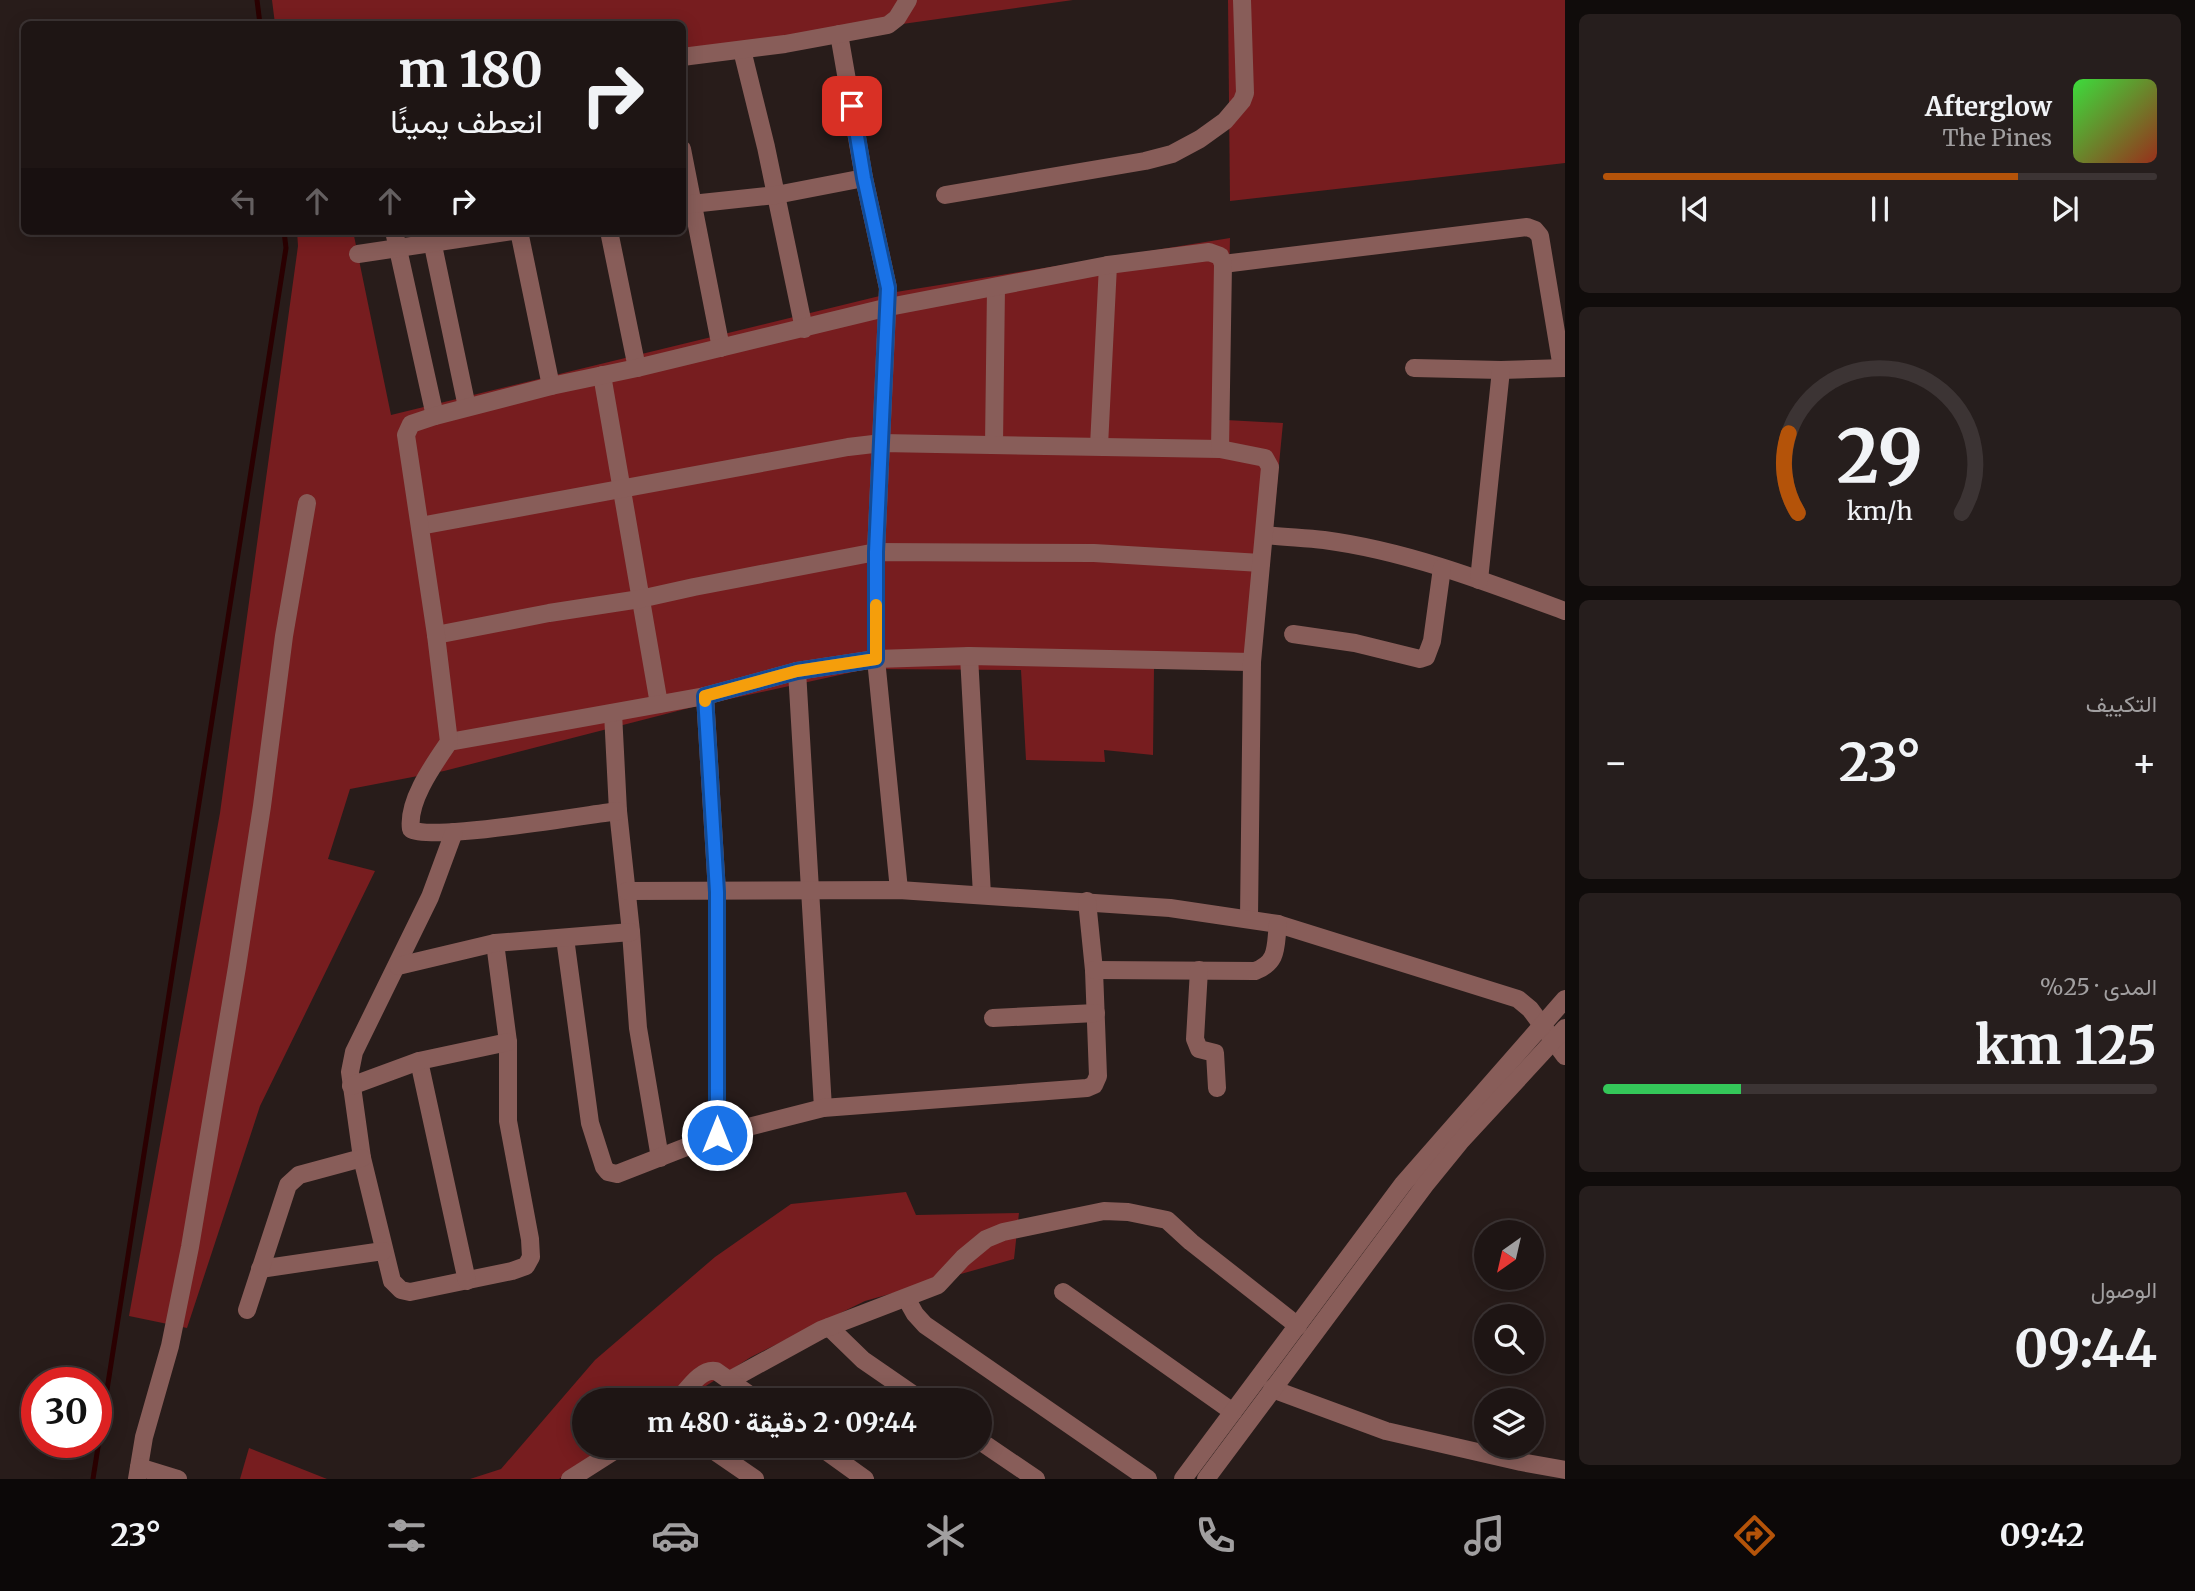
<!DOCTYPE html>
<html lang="ar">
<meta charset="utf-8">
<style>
:root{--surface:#1e1514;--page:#261e1d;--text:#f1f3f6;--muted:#a19fa0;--line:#3c3434;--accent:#b45309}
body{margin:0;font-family:Merriweather,Vazirmatn,serif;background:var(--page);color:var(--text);direction:rtl;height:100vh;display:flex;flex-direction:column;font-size:26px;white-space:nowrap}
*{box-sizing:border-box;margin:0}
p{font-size:23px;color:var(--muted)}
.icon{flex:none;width:38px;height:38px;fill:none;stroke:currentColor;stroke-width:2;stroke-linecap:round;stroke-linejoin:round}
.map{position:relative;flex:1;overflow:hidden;direction:ltr}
.details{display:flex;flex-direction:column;gap:14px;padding:14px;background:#100c0b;width:630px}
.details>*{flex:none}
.guide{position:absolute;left:21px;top:21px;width:665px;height:214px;border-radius:10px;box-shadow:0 4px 18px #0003,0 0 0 2px var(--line);direction:rtl;background:#1e1514;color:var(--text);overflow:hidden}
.needle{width:46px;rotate:214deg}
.tools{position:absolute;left:1474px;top:1220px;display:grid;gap:14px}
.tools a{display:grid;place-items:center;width:70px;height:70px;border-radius:50%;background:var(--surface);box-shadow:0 4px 18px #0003,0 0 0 2px var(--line);font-size:35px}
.speed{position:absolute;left:21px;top:1367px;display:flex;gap:14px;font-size:35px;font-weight:700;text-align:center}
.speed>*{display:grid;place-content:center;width:91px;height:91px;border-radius:50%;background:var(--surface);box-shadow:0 4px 18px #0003,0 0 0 2px var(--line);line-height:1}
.speed .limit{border:10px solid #d22;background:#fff;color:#111}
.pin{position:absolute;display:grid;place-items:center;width:60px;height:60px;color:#fff;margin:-30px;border-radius:14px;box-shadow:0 4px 10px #0006}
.me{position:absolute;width:77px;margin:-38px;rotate:0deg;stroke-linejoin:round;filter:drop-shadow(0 0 5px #0008)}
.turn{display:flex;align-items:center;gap:24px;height:147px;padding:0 28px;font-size:32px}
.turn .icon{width:91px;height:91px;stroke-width:2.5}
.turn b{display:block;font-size:49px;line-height:60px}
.lanes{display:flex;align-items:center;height:66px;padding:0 28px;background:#0003;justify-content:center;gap:35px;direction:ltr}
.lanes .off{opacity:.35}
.big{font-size:52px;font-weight:700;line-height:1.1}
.details .widget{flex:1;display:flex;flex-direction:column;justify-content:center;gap:10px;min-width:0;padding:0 24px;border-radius:10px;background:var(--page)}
.details .dial{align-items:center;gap:0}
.dial svg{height:182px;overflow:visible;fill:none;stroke:var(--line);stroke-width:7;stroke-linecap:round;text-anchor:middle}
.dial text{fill:var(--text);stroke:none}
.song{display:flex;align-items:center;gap:21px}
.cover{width:84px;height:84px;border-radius:10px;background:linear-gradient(135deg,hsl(120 70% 55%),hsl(10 70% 35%))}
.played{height:7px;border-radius:4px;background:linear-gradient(90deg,var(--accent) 75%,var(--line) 75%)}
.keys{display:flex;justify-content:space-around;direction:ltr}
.heat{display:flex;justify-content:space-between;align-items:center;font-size:38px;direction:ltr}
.charge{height:10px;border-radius:5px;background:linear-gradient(90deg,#34c759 25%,var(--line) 0)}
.trip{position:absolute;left:572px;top:1388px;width:420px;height:70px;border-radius:35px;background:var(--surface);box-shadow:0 4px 18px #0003,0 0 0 2px var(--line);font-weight:700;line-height:70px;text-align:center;direction:rtl}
.dock{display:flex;height:112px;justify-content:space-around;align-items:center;background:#0c0808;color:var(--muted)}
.dock .icon{width:49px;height:49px}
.dock .current{color:var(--accent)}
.dock b{font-size:32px;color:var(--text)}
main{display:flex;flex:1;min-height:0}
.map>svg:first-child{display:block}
.green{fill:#771d1f}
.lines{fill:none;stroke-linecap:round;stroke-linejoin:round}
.stream{stroke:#2a0001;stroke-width:5}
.minor{stroke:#885d59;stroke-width:18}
.route-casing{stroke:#114b97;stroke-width:18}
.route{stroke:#1a73e8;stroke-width:12}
.slow{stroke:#f59e0b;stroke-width:12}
</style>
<main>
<section class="details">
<div class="widget">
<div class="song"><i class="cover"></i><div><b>Afterglow</b><p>The Pines</p></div></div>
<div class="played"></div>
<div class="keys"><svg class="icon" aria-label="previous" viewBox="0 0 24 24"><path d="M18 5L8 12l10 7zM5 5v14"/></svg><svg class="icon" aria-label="pause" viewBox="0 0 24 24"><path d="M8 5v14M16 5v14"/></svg><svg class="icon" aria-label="next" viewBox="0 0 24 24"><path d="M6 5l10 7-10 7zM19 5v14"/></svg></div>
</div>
<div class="widget dial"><svg viewBox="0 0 100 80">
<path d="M14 69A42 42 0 1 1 86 69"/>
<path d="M14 69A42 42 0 0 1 10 34" stroke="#b45309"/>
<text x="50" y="56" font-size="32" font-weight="700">29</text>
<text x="50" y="72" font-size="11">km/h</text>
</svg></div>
<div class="widget"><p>التكييف</p>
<div class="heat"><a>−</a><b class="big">23°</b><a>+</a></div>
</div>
<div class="widget"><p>المدى · 25%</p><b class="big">125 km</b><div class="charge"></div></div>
<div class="widget"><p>الوصول</p><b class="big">09:44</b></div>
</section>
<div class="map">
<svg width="1565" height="1479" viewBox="0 0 1565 1479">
<rect width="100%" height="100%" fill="#281c1a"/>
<g class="green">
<path d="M272,0H1073L683,55L682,24H275Z"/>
<path d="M1228,0H1565V163L1230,201Z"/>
<path d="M297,231H353L391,415L896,292L1230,238L1226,420L1283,423L1259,671L1154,668L1153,755L1104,750L1105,762L1026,760L1021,670L867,669L693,707L444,771L350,789L328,859L375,871L260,1106L187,1328L129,1316L220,813L298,246Z"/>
<path d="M906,1192L916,1215L1019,1213L1014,1259L865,1301L751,1357L684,1400H584V1446H613L559,1479H470L501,1469L595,1360L715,1257L791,1204Z"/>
<path d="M249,1448L327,1479H240Z"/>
</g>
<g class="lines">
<g class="stream">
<path d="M257,0L260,24"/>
<path d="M93,1479L286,248L284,231"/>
</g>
<g class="minor">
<path d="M839,34L864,178L888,288L876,552V659L899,890"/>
<path d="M742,50L766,147L804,329"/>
<path d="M682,57L785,44L888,25L897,18L908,0"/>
<path d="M682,149L721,348"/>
<path d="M945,195L1145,161L1172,154L1200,139L1225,121L1242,101L1245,93L1242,0"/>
<path d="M682,205L776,195L864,178"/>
<path d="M394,231L435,416"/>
<path d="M430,231L467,407"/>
<path d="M519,231L551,386"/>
<path d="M609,231L637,368"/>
<path d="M358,254L513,231"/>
<path d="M1223,264L1527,227L1535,230L1540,236L1562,368"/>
<path d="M1414,368L1501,370L1565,368"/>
<path d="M602,375L659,704"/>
<path d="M994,444L996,287"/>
<path d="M1099,446L1108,265"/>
<path d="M420,526L848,447L882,443L1220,449"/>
<path d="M1265,535C1284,537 1304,538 1324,540C1407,551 1487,582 1565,611"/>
<path d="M1479,580L1501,370"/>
<path d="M1293,634L1355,643L1420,659L1426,657L1432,641L1442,568"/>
<path d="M436,635L549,613L640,599L694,587L876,552L1094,553L1261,563"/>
<path d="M969,656L982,895"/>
<path d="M797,671L823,1108"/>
<path d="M705,696L717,892V1135"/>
<path d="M613,713L618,811L631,932L638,1028L660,1158"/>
<path d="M449,742L705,696L797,671L876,659L969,656L1252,662"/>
<path d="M618,811C586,815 430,842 411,829C407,801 434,764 449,742L436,635L406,435L411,424L435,416L551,386L637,368L889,307L1108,265L1209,252L1220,256L1223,264L1220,449L1265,458L1270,467L1252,662L1249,918"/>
<path d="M454,832L430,897L354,1052L350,1072L362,1158L392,1281L401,1290L410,1292L512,1271L526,1266L531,1257L530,1239L508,1121V1042L495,943"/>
<path d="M627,891L899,890L1170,908L1278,924L1518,999L1530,1009L1565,1056"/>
<path d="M565,938L590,1123L604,1167L608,1172L617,1174L717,1135L823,1108L1087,1088L1094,1085L1098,1076L1094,970L1087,901"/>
<path d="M398,966L495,943L631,932"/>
<path d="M1094,970L1255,971C1279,962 1275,946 1278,924"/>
<path d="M1199,970L1195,1039L1199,1049L1215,1053L1217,1088"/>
<path d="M993,1018L1096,1013"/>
<path d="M419,1061L467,1281"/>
<path d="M351,1086L419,1061L508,1042"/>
<path d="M260,1269L383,1251"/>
<path d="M1063,1292L1233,1412"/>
<path d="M906,1298L915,1314L925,1325L1148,1479"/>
<path d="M247,1310L288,1185L299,1175L362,1158"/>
<path d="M829,1327L863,1360L921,1400"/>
<path d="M730,1380L821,1330L938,1285L963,1258L986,1239L1003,1232L1104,1211L1128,1212L1167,1220L1191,1242L1298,1326"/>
<path d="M1272,1389L1386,1431L1521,1462L1565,1470"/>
<path d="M678,1400C688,1389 701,1368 716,1371L757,1400"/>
<path d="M980,1441L1036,1479"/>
<path d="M707,1446L755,1479"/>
<path d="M819,1446L865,1479"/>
<path d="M139,1467L144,1437L170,1346L190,1247L237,967L262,806L284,636L307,503"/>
<path d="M137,1479L139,1467L178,1479"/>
<path d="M570,1479L622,1446"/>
<path d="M1183,1479L1403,1184L1565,999"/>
<path d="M1206,1479L1425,1185L1460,1142L1565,1028"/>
</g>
</g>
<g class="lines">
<g class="route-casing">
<path id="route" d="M717,1135V892L705,696L797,671L876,659V552L888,288L864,178L852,106"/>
</g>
<use href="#route" class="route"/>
<path class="slow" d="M705,701V696L797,671L876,659V605"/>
</g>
</svg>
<div class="tools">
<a><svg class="needle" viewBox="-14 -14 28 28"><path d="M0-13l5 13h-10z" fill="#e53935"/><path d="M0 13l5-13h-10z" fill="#a19fa0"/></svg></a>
<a><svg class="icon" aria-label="search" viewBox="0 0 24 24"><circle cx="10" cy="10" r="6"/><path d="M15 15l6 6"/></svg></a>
<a><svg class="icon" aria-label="layers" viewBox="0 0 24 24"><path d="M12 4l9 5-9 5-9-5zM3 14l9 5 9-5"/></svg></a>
</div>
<div class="speed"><div class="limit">30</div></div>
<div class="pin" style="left:852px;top:106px;background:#d93025"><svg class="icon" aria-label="arrive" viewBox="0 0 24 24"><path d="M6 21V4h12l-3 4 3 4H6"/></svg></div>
<svg class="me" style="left:717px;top:1135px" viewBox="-20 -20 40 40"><circle r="17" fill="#1a73e8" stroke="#fff" stroke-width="3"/><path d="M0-11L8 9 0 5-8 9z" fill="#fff"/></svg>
<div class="trip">09:44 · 2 دقيقة · 480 m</div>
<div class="guide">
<div class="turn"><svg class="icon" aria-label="right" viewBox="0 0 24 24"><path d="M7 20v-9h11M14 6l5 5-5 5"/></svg><div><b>180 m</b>انعطف يمينًا</div></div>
<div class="lanes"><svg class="icon off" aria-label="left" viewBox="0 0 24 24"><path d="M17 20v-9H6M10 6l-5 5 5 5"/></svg><svg class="icon off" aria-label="ahead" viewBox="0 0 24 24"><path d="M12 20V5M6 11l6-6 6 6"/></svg><svg class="icon off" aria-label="ahead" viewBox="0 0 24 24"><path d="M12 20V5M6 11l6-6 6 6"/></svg><svg class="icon" aria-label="right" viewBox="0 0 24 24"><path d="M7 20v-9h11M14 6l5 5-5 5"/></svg></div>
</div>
</div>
</main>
<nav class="dock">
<b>09:42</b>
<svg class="icon current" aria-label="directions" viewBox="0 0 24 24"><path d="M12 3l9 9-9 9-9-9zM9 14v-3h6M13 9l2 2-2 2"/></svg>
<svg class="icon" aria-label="music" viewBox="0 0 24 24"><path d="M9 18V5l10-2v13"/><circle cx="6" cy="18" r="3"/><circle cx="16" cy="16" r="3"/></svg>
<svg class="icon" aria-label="phone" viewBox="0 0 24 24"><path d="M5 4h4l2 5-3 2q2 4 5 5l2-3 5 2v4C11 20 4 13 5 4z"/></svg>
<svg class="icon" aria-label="climate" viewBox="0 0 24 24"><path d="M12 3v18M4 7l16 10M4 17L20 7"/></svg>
<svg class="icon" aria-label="car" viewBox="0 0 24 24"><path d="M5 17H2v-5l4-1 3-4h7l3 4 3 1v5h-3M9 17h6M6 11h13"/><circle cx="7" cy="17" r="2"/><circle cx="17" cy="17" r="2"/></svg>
<svg class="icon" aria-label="filters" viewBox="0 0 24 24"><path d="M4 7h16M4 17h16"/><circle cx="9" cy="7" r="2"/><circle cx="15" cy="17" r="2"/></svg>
<b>23°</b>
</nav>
